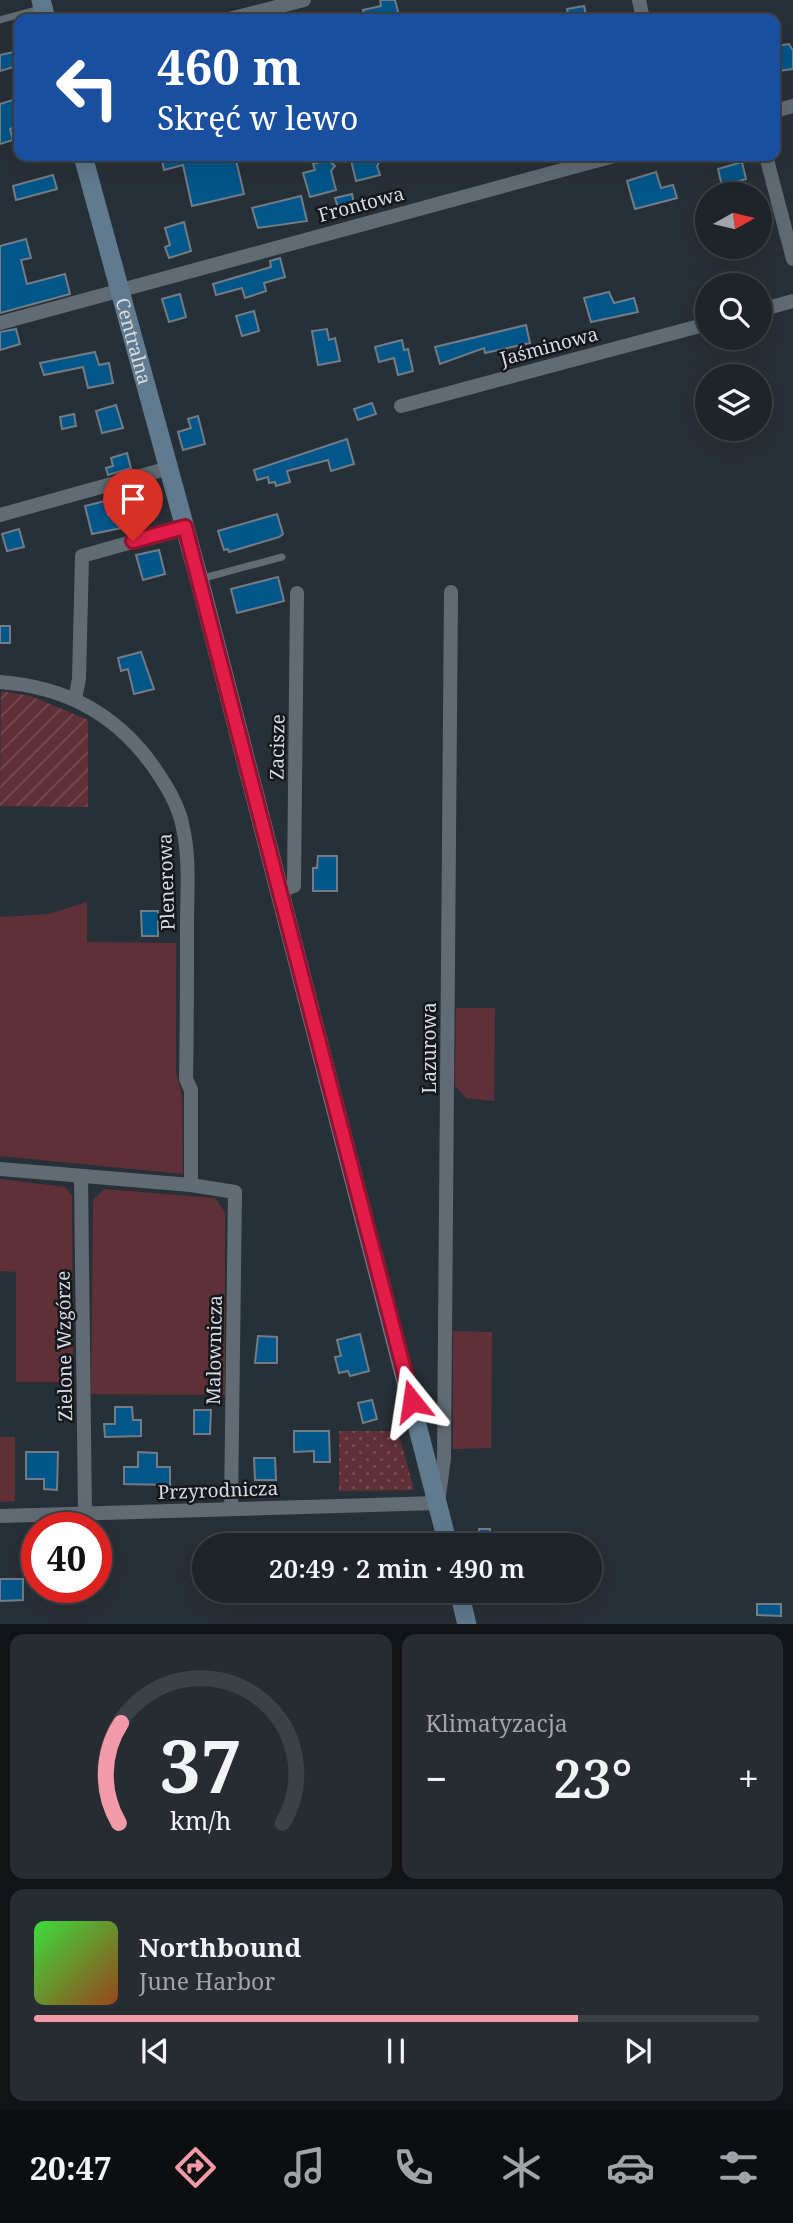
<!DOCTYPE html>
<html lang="pl">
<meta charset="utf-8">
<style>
:root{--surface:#1e2429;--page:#262c31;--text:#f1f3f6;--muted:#a1a4a8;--line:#3c4146;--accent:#f39aa8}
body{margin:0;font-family:"Noto Serif",serif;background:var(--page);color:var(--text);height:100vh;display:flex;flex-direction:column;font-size:26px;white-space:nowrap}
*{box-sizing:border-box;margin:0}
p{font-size:23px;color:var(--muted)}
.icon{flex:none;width:38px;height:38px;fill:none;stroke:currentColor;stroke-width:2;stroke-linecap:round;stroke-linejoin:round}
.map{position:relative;height:1624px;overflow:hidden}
.side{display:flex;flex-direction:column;gap:10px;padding:10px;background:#101417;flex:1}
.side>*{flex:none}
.top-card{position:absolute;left:14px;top:14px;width:766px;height:147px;border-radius:14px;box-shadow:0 7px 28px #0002,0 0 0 2px var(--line);background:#1a4fa0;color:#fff;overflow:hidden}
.needle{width:46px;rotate:82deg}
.buttons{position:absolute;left:695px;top:182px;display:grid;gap:14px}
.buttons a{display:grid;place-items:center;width:77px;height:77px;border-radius:50%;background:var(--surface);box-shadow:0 7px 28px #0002,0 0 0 2px var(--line);font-size:35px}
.speed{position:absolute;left:21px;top:1512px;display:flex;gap:14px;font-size:35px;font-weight:700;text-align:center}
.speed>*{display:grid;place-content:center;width:91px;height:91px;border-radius:50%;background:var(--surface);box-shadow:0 7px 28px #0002,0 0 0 2px var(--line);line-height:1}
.speed .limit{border:10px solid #d22;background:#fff;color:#111}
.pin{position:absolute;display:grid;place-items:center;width:60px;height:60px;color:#fff;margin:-72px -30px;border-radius:50% 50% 50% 0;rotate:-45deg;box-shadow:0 0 7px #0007}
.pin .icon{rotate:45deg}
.me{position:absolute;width:77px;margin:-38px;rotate:345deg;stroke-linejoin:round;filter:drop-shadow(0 0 5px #0008)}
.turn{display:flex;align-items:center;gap:24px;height:147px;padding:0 28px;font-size:32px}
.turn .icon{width:91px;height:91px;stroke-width:2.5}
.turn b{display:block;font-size:49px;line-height:60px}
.big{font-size:52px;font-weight:600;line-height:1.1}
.side .card{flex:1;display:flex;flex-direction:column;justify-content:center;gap:10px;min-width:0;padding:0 24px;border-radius:14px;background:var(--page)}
.side .dial{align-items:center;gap:0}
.dial svg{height:182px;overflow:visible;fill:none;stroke:var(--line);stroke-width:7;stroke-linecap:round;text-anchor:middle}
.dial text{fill:var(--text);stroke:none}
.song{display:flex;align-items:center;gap:21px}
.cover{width:84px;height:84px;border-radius:10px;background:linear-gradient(135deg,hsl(120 70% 55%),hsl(20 70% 35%))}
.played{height:7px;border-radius:4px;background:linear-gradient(90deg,var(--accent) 75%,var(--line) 75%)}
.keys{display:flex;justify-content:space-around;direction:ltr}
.heat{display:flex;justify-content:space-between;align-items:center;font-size:38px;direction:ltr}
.side .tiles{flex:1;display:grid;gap:10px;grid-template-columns:1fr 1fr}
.card:last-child{grid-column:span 2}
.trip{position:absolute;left:192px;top:1533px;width:410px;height:70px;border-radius:35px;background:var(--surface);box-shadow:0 7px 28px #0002,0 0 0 2px var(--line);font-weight:600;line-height:70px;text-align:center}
.menu{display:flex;height:112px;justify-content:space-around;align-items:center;background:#0c0e10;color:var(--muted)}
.menu .icon{width:49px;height:49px}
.menu .active{color:var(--accent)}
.menu b{font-size:32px;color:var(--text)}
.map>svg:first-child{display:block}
.grass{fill:#603038}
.park{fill:url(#park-dots)}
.garden{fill:url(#garden-furrows)}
.building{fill:#02568a;stroke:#737c85;stroke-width:2}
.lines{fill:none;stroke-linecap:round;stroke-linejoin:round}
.lane{stroke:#626b73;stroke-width:7}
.street{stroke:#626b73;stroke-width:14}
.secondary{stroke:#607a8f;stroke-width:19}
.route-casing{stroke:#92132f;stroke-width:18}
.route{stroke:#e11d48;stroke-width:12}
.labels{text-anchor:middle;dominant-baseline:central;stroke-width:5;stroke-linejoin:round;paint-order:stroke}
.street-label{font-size:19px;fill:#d7dce0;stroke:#14171b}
</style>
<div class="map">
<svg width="793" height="1625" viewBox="0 0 793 1625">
<defs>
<pattern id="park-dots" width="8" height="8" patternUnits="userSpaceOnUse" patternTransform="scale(1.75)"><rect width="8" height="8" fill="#603038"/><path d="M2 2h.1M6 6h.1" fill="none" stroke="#764d54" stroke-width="1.8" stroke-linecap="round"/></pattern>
<pattern id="garden-furrows" width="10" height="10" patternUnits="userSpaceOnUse" patternTransform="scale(1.75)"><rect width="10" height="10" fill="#603038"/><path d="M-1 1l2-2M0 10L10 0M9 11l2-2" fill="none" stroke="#764d54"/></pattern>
</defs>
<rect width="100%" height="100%" fill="#283037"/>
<g class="grass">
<path d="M87,902V942L176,943V1072L182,1096L183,1174L0,1156V917L49,914Z"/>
<path d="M456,1008H495L494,1101L466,1098L455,1086Z"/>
<path d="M0,1179L65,1187L72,1196L73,1382H16V1272L0,1271Z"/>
<path d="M104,1189L215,1198L225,1212V1395L91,1394L93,1200Z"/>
<path d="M453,1331L492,1332L491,1448L453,1449Z"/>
<path d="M0,1437H15V1501L0,1502Z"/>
</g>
<path class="park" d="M339,1431H398L414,1490L339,1491Z"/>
<path class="garden" d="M1,691L31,696L88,720V807L0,806Z"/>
<g class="building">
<path d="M380,0H395L400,19H366L363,10L381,6Z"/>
<path d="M584,6L587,19H569L567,9Z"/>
<path d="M789,44L793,51V69L778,71L775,46Z"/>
<path d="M14,52L17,66L0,71V55Z"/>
<path d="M19,98V126L10,129L13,140L0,144V104Z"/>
<path d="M161,156H235L244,194L192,206L183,165L164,170Z"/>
<path d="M350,156H383L377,166L380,175L356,181Z"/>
<path d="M328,160L335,166L331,171L336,190L310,197L303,173L315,170L313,164Z"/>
<path d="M742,162L746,179L722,186L718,169Z"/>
<path d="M656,172L661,188L673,185L677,198L635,209L627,181Z"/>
<path d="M53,175L57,189L16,200L13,186Z"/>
<path d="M352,194L354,205L338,208L335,198Z"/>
<path d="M301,196L307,221L258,228L252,208Z"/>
<path d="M184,222L191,251L169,258L165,247L170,245L165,228Z"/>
<path d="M26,239L31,258L21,260L27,284L65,274L70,294L0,313V246Z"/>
<path d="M280,258L285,277L264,283L266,291L245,298L242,288L216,295L213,284L271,267L270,261Z"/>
<path d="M609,292L614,303L634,298L638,312L591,322L584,298Z"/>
<path d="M180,294L186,317L169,322L162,299Z"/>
<path d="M254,311L259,331L242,336L236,316Z"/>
<path d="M526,325L530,343L485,353L484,348L440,364L435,347Z"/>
<path d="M16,329L20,344L0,350V332Z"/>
<path d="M327,329L329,340L335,338L340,361L318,365L312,331Z"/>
<path d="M402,340L404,350L408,349L413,371L398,375L394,358L379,362L375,347Z"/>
<path d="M95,352L99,365L109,363L113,383L88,388L83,367L44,375L40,363Z"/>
<path d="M372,403L376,414L358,420L354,409Z"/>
<path d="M116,405L123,428L102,433L96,411Z"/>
<path d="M74,414L76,426L62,429L60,417Z"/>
<path d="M198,416L205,444L183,450L178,432L191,428L188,419Z"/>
<path d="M347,439L354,464L331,471L328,460L287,471L290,482L276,486L275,482L269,483L268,477L257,480L254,470Z"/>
<path d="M127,453L131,468L108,475L106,468L113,466L111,458Z"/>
<path d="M105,501L108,515L136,508L141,524L92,534L85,506Z"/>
<path d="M277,514L283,534L279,537L229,552L228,549L224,550L218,531Z"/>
<path d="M19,529L24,547L7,551L2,534Z"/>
<path d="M159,550L165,574L143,580L136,555Z"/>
<path d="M278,577L284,601L237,613L231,589Z"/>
<rect x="0" y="626" width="10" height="17"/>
<path d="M141,652L154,689L134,694L128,669L121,671L118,658Z"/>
<path d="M318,856H337V891H313V868H317Z"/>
<path d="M141,911H158V936H142Z"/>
<path d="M360,1334L369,1371L350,1376L348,1371L339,1373L335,1357L341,1356L337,1340Z"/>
<path d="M258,1336L277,1337V1363H255Z"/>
<path d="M372,1400L377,1419L363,1423L358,1403Z"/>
<path d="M115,1407H132L133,1420H141V1436L105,1437L104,1424H115Z"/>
<path d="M194,1410H211L210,1434H194Z"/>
<path d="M294,1431H329L330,1462H314V1451L294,1452Z"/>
<path d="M26,1452H58L57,1490L44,1489V1479H26Z"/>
<path d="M138,1452L157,1453V1467H170V1485L124,1484V1467H138Z"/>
<path d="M254,1458H275L276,1480H255Z"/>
<rect x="479" y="1529" width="11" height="16"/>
<path d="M0,1579H23V1600L0,1601Z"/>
<path d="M757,1604H781V1616L757,1615Z"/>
</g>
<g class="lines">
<g class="lane">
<path d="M0,20L43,8"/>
<path d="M200,579L282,557"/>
</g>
<g class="street">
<path d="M639,0L643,19"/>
<path d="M229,19L304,0"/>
<path d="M775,111L793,106"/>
<path d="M766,156L793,259"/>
<path d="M760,310L793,301"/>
<path d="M0,323L614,156"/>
<path d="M401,406L707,324"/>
<path d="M0,515L169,468"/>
<path d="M0,682C65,687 115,713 153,766C166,785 179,805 183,828C190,859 187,892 187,924C187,976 187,1027 186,1079L191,1090V1185"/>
<path d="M75,699L79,679L82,556L185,527"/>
<path d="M280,891L294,886L297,593"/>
<path d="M0,1169L191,1185L235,1192L231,1509"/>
<path d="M81,1178L85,1514"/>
<path d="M0,1516L438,1503L444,1458L451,592"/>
</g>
<g class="secondary">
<path d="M41,0L46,19"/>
<path id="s1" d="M83,156L199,579L448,1545"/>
<path d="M459,1591L467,1625"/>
</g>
</g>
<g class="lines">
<g class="route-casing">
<path id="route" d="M133,541L185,527L412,1401"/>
</g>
<use href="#route" class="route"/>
</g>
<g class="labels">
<g class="street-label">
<text transform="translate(361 204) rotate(-15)">Frontowa</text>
<text stroke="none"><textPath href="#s1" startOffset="192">Centralna</textPath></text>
<text transform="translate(549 346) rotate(-15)">Jaśminowa</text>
<text transform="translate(277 747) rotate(-89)">Zacisze</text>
<text transform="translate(166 882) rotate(-92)">Plenerowa</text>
<text transform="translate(429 1048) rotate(-90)">Lazurowa</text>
<text transform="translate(64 1346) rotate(-91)">Zielone Wzgórze</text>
<text transform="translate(214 1350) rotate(-89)">Malownicza</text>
<text transform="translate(218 1490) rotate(-2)">Przyrodnicza</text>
</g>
</g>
</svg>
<div class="buttons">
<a><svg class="needle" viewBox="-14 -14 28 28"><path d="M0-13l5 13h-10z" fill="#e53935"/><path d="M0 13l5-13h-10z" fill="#a1a4a8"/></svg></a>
<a><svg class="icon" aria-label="search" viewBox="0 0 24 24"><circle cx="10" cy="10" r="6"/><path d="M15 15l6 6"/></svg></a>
<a><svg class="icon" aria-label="layers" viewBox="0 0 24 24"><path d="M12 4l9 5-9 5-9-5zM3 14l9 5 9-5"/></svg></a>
</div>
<div class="speed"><div class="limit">40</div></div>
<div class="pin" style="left:133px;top:541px;background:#d93025"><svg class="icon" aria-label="arrive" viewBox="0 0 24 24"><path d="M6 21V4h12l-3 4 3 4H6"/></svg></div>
<svg class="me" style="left:412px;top:1401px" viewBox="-20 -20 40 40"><path d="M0-17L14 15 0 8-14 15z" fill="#e11d48" stroke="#fff" stroke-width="4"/></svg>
<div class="trip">20:49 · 2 min · 490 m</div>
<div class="top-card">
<div class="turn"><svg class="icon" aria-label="left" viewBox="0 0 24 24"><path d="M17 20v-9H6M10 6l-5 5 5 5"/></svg><div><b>460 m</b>Skręć w lewo</div></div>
</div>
</div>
<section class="side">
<div class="tiles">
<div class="card dial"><svg viewBox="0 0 100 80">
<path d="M14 69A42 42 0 1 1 86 69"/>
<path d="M14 69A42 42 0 0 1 15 25" stroke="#f39aa8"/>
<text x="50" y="56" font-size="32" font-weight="700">37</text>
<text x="50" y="72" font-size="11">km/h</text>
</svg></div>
<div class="card"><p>Klimatyzacja</p>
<div class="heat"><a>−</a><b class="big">23°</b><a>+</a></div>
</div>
<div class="card">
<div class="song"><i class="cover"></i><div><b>Northbound</b><p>June Harbor</p></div></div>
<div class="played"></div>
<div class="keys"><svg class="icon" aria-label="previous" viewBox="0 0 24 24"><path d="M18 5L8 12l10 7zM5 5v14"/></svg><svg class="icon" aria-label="pause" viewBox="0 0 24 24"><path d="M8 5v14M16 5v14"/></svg><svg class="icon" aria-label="next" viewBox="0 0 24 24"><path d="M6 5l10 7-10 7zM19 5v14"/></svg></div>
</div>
</div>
</section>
<nav class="menu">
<b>20:47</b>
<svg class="icon active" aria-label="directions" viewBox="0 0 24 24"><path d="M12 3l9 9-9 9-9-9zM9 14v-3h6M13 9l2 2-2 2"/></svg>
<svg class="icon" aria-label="music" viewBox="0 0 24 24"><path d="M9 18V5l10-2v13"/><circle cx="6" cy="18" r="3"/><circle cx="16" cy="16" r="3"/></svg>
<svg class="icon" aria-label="phone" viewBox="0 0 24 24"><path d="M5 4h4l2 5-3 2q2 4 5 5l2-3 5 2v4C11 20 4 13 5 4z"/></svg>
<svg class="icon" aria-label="climate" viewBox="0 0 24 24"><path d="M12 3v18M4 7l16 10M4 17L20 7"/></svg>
<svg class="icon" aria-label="car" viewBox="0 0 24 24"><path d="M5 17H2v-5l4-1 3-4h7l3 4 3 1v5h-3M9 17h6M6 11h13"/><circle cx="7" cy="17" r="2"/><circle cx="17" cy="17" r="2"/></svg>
<svg class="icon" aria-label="filters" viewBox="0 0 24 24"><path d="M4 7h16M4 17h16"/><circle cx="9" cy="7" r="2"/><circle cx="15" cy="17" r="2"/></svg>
</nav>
